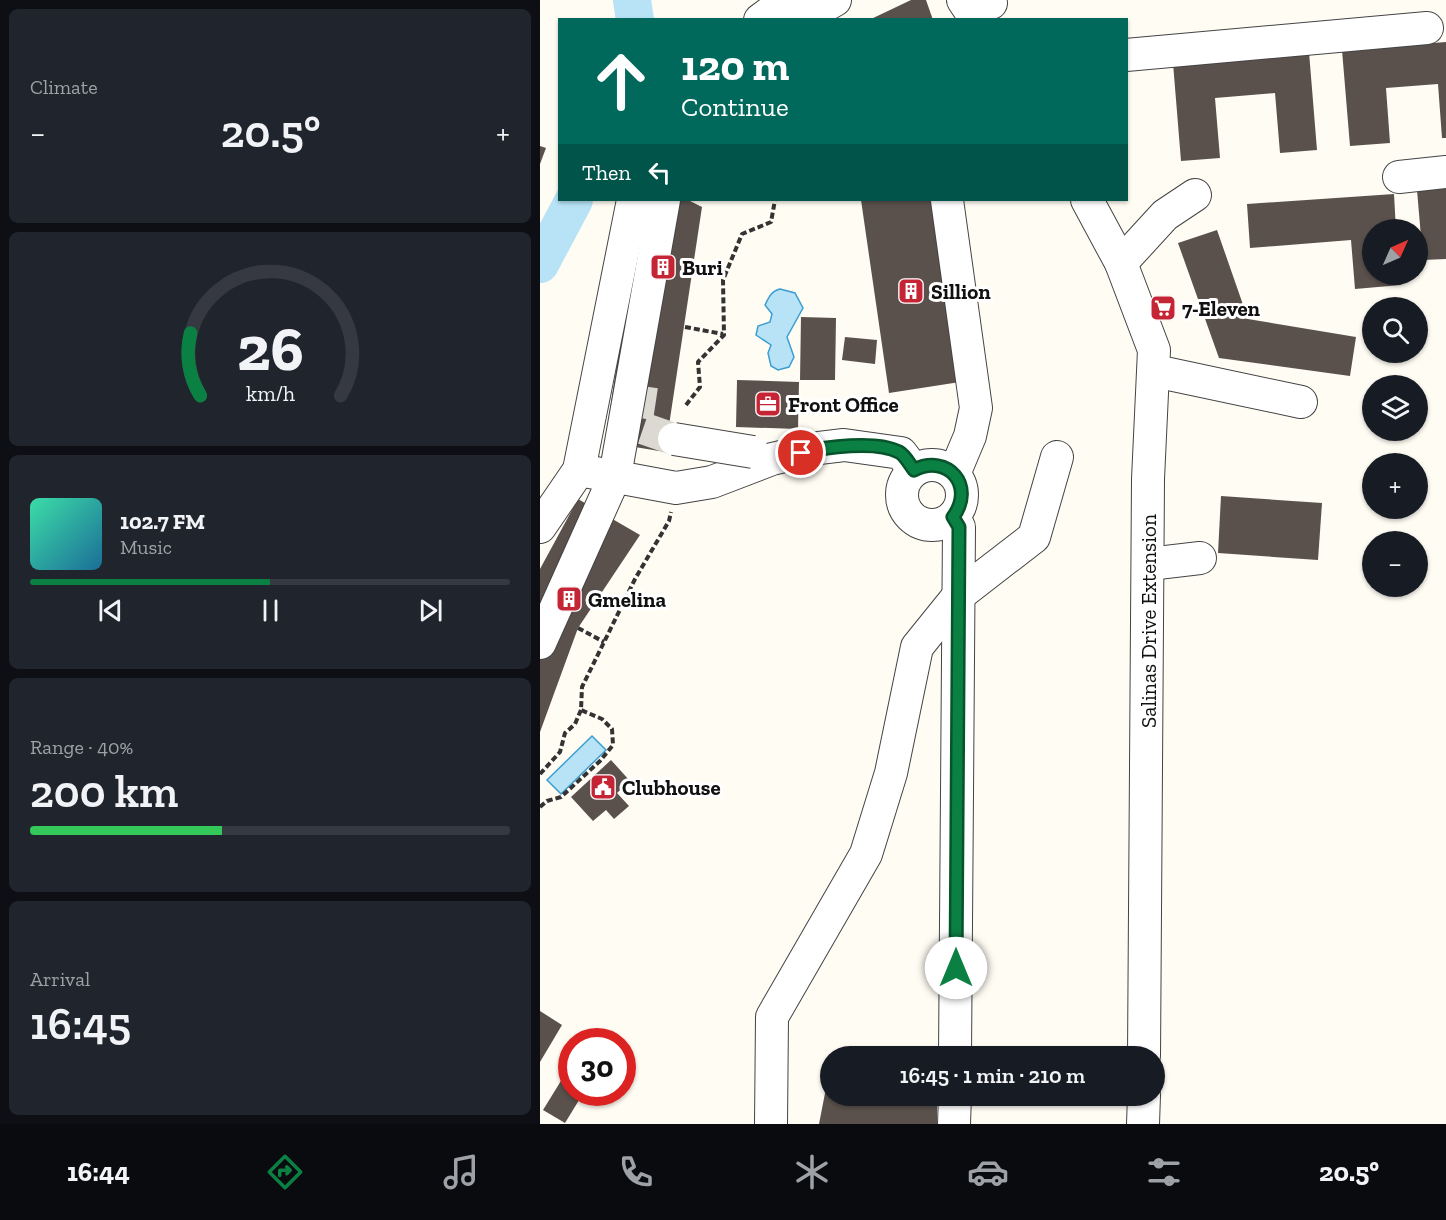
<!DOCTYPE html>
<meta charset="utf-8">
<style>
:root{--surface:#171b24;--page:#20242c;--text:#f1f3f6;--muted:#9ea1a6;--line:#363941;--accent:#0b8043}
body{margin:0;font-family:"Zilla Slab",serif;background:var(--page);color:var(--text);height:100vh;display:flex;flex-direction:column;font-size:22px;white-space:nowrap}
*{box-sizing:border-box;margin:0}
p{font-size:20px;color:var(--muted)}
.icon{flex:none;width:33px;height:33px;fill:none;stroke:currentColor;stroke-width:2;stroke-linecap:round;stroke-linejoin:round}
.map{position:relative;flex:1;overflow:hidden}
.side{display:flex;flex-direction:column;gap:9px;padding:9px;background:#0d0f14;width:540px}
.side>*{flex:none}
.guide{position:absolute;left:18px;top:18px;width:570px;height:183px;border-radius:0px;box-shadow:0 2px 4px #0004;background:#00695c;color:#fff;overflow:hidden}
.needle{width:39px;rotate:45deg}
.fabs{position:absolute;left:822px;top:219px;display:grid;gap:12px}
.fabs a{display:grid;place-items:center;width:66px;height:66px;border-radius:50%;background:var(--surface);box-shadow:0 2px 4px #0004;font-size:30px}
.speed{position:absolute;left:18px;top:1028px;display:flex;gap:12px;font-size:30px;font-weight:700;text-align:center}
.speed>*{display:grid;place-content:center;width:78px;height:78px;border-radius:50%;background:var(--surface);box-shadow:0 2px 4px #0004;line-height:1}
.speed .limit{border:9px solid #d22;background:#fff;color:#111}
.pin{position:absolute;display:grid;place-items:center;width:51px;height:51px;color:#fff;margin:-26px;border:3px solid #fff;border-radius:50%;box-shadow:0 2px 6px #0007}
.me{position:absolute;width:66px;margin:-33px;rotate:0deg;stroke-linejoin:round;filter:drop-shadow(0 0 4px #0008)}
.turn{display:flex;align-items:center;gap:21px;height:126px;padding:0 24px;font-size:27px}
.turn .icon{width:78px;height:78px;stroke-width:2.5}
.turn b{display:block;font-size:42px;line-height:51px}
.then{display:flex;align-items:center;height:57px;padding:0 24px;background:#0003;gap:12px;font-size:22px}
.big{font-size:45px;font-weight:600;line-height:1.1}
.side .tile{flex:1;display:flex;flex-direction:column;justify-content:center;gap:9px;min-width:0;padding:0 21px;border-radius:9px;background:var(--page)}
.side .dial{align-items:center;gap:0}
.dial svg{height:156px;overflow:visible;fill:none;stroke:var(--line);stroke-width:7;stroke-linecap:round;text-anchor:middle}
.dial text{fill:var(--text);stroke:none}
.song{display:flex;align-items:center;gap:18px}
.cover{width:72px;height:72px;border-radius:9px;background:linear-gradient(135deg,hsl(160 70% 55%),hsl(200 70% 35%))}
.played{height:6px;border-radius:3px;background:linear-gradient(90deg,var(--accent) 50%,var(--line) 50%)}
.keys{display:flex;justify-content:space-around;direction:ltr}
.heat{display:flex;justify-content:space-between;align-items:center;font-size:33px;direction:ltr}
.charge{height:9px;border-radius:4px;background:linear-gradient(90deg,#34c759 40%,var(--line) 0)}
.trip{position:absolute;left:280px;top:1046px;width:345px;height:60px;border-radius:30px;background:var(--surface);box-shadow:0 2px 4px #0004;font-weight:600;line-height:60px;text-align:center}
.menu{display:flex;height:96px;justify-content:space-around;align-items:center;background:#090b0e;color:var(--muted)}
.menu .icon{width:42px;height:42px}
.menu .on{color:var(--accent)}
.menu b{font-size:27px;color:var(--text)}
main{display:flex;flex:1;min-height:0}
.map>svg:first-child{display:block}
.water{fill:#b8e3f7;stroke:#3d9ed0;stroke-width:1.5}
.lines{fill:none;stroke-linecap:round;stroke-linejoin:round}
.river{stroke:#b8e3f7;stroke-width:38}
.building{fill:#5a514c}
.minor-tunnel{stroke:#dbd9d2;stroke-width:32;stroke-dasharray:32 16;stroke-linecap:butt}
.minor-casing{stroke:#444;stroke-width:34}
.path{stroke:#333;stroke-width:4;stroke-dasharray:6 3;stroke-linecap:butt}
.minor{stroke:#fff;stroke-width:32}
.minor-bridge-casing{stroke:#444;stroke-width:34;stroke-linecap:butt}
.minor-bridge{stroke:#fff;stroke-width:32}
.route-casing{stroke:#07532c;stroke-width:15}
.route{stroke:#0b8043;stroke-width:10}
.labels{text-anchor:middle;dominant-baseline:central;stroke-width:6;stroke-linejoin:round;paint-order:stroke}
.poi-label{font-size:21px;font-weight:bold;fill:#111;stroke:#fff;text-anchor:start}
.street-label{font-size:21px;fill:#111;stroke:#fff}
</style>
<main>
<section class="side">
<div class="tile"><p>Climate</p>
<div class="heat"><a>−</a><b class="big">20.5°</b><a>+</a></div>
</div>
<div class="tile dial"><svg viewBox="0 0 100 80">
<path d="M14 69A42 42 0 1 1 86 69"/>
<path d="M14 69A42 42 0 0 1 9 37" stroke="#0b8043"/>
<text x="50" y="56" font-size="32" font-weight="700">26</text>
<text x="50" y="72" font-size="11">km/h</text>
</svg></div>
<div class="tile">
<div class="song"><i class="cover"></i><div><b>102.7 FM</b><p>Music</p></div></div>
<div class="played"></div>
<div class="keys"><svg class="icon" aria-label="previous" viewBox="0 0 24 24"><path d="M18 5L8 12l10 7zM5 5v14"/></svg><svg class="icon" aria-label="pause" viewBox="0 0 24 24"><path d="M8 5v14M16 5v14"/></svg><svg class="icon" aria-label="next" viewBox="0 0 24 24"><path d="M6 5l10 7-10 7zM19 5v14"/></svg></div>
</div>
<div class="tile"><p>Range · 40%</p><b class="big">200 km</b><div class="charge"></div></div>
<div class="tile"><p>Arrival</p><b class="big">16:45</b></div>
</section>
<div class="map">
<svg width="906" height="1124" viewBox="0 0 906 1124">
<rect width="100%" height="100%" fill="#fffcf4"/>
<g class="water">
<path d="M240,289L255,293L263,308L247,337L254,357L249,367L238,370L231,366L228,353L231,345L216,335L218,326L230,322L232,314L225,305C229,297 231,291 240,289Z"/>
<path d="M52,736L66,750L21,794L7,780Z"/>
</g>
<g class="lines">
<g class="river">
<path d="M92,0L95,20"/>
<path d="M0,264L34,200"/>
</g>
</g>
<g class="building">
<path d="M371,0H386L393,20H329Z"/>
<path d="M906,42V138H902L898,84L846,88L850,143L810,146L802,50Z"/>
<path d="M769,52L777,150L740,153L735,93L675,98L680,158L641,161L633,63Z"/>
<path d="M0,146L6,148L0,164Z"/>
<path d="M906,188V259L883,260L877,190Z"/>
<path d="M854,194L856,230H832V274H860L861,285L815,289L811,240L710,248L707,204Z"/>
<path d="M102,200H148L162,207L125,452L65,442Z"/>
<path d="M321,200H394L420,382L349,393Z"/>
<path d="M677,230L708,319L816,337L810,376L679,358L638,243Z"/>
<path d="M261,317L296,318L295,380H260Z"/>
<path d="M305,337L337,340L335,364L302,360Z"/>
<path d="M197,380L259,382L258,429L196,427Z"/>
<path d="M681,496L782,503L778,560L678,553Z"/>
<path d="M38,499L100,535L38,628L0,732V569Z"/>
<path d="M71,760L90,781L77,793L89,806L74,819L66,810L53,821L31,797Z"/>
<path d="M0,1011L22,1025L0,1062Z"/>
<path d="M32,1063V1092H44L25,1123L3,1110Z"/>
<path d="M287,1083H291V1095H397V1124H279Z"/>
</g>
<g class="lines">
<path class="minor-tunnel" d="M102,386L96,426L134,439"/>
<g class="minor-casing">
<g id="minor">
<path d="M423,0L429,9L451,3"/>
<path d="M220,20L247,0"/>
<path d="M260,20L295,0"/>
<path d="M586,55L887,28"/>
<path d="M859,177L906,172"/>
<path d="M407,200L436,408L430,436L414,474"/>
<path d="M547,200L581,263L614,350L608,479L604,1056"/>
<path d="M581,263L625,215L655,195"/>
<path d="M615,371L761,402"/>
<circle cx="392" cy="495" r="30"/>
<path d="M39,470L136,488L172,482L232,459L279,448L304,445L361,453L374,470"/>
<path d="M413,517L419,527L415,1056"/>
<path d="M0,527L39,470L93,200"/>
<path d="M609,564L660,558"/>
<path d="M0,643L75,476L124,200"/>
<path d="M231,1124L232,1017L326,854L351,773L377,647L419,595L494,537L517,457"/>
<path d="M414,1124L415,1095"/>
<path d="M603,1124L604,1095"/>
</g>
</g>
<g class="path">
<path d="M145,327L183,334"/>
<path d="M146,405L160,387L158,362L184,335L183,280L202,234L231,222L235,200"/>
<path d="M38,628L64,642"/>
<path d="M0,774L20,752L25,733L35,724L41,710L42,687L95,579L129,521L131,512"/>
<path d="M0,807L7,801L21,797L60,761L73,745L72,729L62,719L41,710"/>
</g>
<use href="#minor" class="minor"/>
<g class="minor-bridge-casing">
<path id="minor-bridge" d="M134,439L213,452"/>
</g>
<use href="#minor-bridge" class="minor-bridge"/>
</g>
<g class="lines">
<g class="route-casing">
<path id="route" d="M261,453C285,447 336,440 359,452C365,455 370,465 374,470C408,453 436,486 413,517L419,527L416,968"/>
</g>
<use href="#route" class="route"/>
</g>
<defs>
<g id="building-square" transform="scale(1.35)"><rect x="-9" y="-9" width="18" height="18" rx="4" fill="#c52435" stroke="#fff"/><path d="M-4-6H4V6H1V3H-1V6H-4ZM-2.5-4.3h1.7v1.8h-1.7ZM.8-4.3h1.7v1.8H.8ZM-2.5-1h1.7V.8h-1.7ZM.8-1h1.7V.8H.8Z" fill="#fff"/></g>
<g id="supermarket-square" transform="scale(1.35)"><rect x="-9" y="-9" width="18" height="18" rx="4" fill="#c52435" stroke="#fff"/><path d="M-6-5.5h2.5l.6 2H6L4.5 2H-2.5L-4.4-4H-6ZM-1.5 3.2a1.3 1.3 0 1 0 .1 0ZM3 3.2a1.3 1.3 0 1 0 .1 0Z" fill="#fff"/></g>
<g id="office-square" transform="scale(1.35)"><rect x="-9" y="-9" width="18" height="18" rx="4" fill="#c52435" stroke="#fff"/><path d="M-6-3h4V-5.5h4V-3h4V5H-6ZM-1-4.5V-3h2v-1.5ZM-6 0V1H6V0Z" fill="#fff"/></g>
<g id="civic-square" transform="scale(1.35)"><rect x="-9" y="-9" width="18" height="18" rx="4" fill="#c52435" stroke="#fff"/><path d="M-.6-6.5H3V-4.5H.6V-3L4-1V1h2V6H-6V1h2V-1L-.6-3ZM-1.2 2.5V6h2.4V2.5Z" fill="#fff"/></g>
</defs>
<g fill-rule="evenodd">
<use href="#building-square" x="123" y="267"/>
<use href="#building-square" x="371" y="291"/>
<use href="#supermarket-square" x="623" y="308"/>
<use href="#office-square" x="228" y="404"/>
<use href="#building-square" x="29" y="599"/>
<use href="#civic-square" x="63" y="787"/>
</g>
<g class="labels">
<g class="poi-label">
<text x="142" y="267">Buri</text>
<text x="391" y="291">Sillion</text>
<text x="642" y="308">7-Eleven</text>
<text x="248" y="404">Front Office</text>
<text x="48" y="599">Gmelina</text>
<text x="82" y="787">Clubhouse</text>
</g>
<g class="street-label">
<text transform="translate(608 621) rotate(-90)">Salinas Drive Extension</text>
</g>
</g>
</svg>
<div class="fabs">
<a><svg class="needle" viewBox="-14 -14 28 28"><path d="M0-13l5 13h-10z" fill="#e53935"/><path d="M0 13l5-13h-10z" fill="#9ea1a6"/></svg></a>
<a><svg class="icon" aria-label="search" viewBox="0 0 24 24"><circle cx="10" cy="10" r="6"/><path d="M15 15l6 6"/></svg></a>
<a><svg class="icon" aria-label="layers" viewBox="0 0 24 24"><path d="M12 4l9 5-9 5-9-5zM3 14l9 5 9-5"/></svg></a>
<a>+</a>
<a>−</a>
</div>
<div class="speed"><div class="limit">30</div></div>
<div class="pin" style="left:261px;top:453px;background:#d93025"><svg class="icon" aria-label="arrive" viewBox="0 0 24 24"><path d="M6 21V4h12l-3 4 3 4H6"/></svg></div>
<svg class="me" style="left:416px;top:968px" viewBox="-20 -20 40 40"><circle r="19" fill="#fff"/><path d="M0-13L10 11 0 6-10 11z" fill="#0b8043"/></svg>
<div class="trip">16:45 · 1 min · 210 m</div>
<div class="guide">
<div class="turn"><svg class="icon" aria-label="ahead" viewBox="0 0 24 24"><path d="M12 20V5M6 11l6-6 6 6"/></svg><div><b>120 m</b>Continue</div></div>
<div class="then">Then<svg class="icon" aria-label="left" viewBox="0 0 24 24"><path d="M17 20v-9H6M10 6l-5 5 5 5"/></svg></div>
</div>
</div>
</main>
<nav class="menu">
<b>16:44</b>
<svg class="icon on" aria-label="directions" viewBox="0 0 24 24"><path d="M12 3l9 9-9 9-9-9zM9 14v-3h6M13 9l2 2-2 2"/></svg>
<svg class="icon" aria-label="music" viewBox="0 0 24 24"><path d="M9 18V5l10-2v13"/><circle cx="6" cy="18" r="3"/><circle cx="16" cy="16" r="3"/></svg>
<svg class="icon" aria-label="phone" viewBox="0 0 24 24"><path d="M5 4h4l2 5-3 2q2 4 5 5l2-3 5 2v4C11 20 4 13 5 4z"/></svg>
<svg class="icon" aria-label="climate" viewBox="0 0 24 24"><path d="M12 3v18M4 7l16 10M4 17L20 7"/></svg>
<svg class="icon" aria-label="car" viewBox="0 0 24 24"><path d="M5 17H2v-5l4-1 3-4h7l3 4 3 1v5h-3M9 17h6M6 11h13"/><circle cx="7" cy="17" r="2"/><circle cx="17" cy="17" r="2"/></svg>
<svg class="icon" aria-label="filters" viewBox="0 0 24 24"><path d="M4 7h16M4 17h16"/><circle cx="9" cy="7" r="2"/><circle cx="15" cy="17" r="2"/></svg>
<b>20.5°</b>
</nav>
